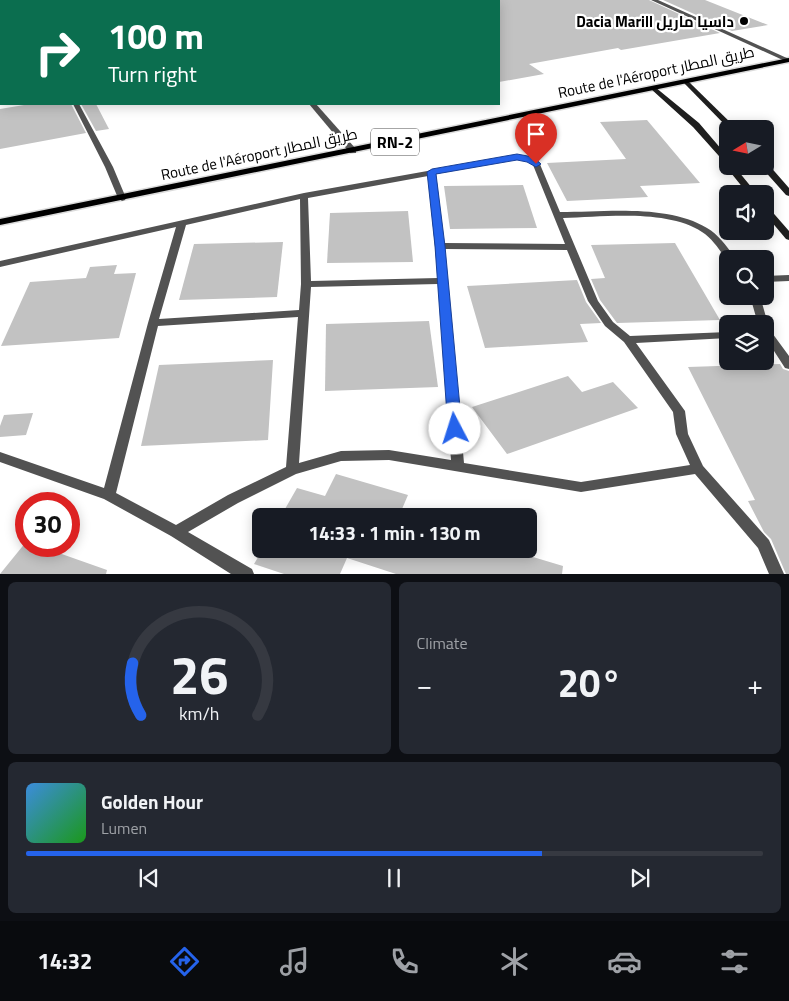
<!DOCTYPE html>
<meta charset="utf-8">
<style>
:root{--surface:#171b24;--page:#242831;--text:#f1f3f6;--muted:#9ea1a6;--line:#363941;--accent:#2563eb}
body{margin:0;font-family:"Titillium Web",Cairo,sans-serif;background:var(--page);color:var(--text);height:100vh;display:flex;flex-direction:column;font-size:19px;white-space:nowrap}
*{box-sizing:border-box;margin:0}
p{font-size:16px;color:var(--muted)}
.icon{flex:none;width:28px;height:28px;fill:none;stroke:currentColor;stroke-width:2;stroke-linecap:round;stroke-linejoin:round}
.map{position:relative;height:574px;overflow:hidden}
.details{display:flex;flex-direction:column;gap:8px;padding:8px;background:#0d0f14;flex:1}
.details>*{flex:none}
.guide{position:absolute;left:0px;top:0px;width:500px;height:105px;box-shadow:0 2px 12px #0003;background:#0b6e4f;color:#fff;overflow:hidden}
.needle{width:32px;rotate:260deg}
.tools{position:absolute;left:719px;top:120px;display:grid;gap:10px}
.tools a{display:grid;place-items:center;width:55px;height:55px;border-radius:8px;background:var(--surface);box-shadow:0 2px 12px #0003;font-size:25px}
.speed{position:absolute;left:15px;top:492px;display:flex;gap:10px;font-size:25px;font-weight:700;text-align:center}
.speed>*{display:grid;place-content:center;width:65px;height:65px;border-radius:50%;background:var(--surface);box-shadow:0 2px 12px #0003;line-height:1}
.speed .limit{border:8px solid #d22;background:#fff;color:#111}
.pin{position:absolute;display:grid;place-items:center;width:42px;height:42px;color:#fff;margin:-51px -21px;border-radius:50% 50% 50% 0;rotate:-45deg;box-shadow:0 0 5px #0007}
.pin .icon{rotate:45deg}
.me{position:absolute;width:55px;margin:-28px;rotate:355deg;stroke-linejoin:round;filter:drop-shadow(0 0 4px #0008)}
.turn{display:flex;align-items:center;gap:18px;height:105px;padding:0 25px;font-size:22px}
.turn .icon{width:65px;height:65px;stroke-width:2.5}
.turn b{display:block;font-size:35px;line-height:42px}
.big{font-size:38px;font-weight:700;line-height:1.1}
.details .tile{flex:1;display:flex;flex-direction:column;justify-content:center;gap:8px;min-width:0;padding:0 18px;border-radius:8px;background:var(--page)}
.details .dial{align-items:center;gap:0}
.dial svg{height:130px;overflow:visible;fill:none;stroke:var(--line);stroke-width:7;stroke-linecap:round;text-anchor:middle}
.dial text{fill:var(--text);stroke:none}
.song{display:flex;align-items:center;gap:15px}
.cover{width:60px;height:60px;border-radius:8px;background:linear-gradient(135deg,hsl(210 70% 55%),hsl(120 70% 35%))}
.played{height:5px;border-radius:2px;background:linear-gradient(90deg,var(--accent) 70%,var(--line) 70%)}
.keys{display:flex;justify-content:space-around;direction:ltr}
.heat{display:flex;justify-content:space-between;align-items:center;font-size:28px;direction:ltr}
.details .tiles{flex:1;display:grid;gap:8px;grid-template-columns:1fr 1fr}
.tile:last-child{grid-column:span 2}
.trip{position:absolute;left:252px;top:508px;width:285px;height:50px;border-radius:8px;background:var(--surface);box-shadow:0 2px 12px #0003;font-weight:700;line-height:50px;text-align:center}
.tab-bar{display:flex;height:80px;justify-content:space-around;align-items:center;background:#090b0e;color:var(--muted)}
.tab-bar .icon{width:35px;height:35px}
.tab-bar .current{color:var(--accent)}
.tab-bar b{font-size:22px;color:var(--text)}
.map>svg:first-child{display:block}
.building{fill:#c2c2c2}
.lines{fill:none;stroke-linecap:round;stroke-linejoin:round}
.primary-casing{stroke:#dbdbdb;stroke-width:3}
.service{fill:#525252;fill-rule:evenodd}
.minor{fill:#525252;fill-rule:evenodd}
.secondary{fill:#1f1f1f;fill-rule:evenodd}
.primary{fill:#000;fill-rule:evenodd}
.route{fill:#2563eb;stroke:#184099}
.poi-dot{fill:#000;stroke:#fff;stroke-width:2}
.labels{text-anchor:middle;dominant-baseline:central;stroke-width:4.5;stroke-linejoin:round;paint-order:stroke}
.far-poi-label{font-size:15px;font-weight:bold;fill:#000;stroke:#fff;text-anchor:end}
.far-street-label{font-size:15px;fill:#000;stroke:#fff}
.shield{fill:#fff;stroke:#4c4c4c;stroke-width:1}
.shield-label{font-size:16px;font-weight:bold;fill:#000}
</style>
<div class="map">
<svg width="789" height="574" viewBox="0 0 789 574">
<rect width="100%" height="100%" fill="#fff"/>
<g class="building">
<path d="M499,0H649L720,33L621,50L618,48L529,64L544,74L499,82Z"/>
<path d="M663,0H705L768,25L732,31Z"/>
<path d="M30,104H71L86,133L0,149V109Z"/>
<path d="M81,104H96L109,129L96,131Z"/>
<path d="M647,120L700,183L640,186L648,197L567,201L547,163L626,159L600,122Z"/>
<path d="M523,185L537,228L450,229L444,186Z"/>
<path d="M408,211L413,262L327,263L330,213Z"/>
<path d="M283,242L277,297L179,300L194,244Z"/>
<path d="M675,243L720,320L617,323L600,300L591,279L605,278L591,245Z"/>
<path d="M117,265L114,274L136,273L119,338L1,346L30,282L86,278L90,267Z"/>
<path d="M577,280L586,302L601,323L580,324L588,342L485,348L467,286Z"/>
<path d="M429,321L438,387L325,391L326,324Z"/>
<path d="M273,360L268,440L141,446L159,365Z"/>
<path d="M780,364L783,369L789,371V574H786L771,539L764,532L748,501L755,500L688,367Z"/>
<path d="M568,376L582,392L613,382L638,408L507,454L472,407Z"/>
<path d="M33,413L26,435L0,437V426L4,415Z"/>
<path d="M336,474L408,495L399,516H281L297,488L325,496Z"/>
<path d="M26,542V546H39L107,570L106,574H0Z"/>
<path d="M263,549H506L563,566L562,574H396L347,558L340,574H284L254,564Z"/>
</g>
<g class="lines">
<g class="primary-casing">
<path id="primary" d="M789,58V62L0,225V219Z"/>
</g>
<g class="service">
<path d="M651,0H658L789,59V61H785Z"/>
<rect x="0" y="99" width="1" height="5"/>
<path d="M73,104H79L113,167L126,198L125,200L122,201L118,198L105,167Z"/>
</g>
<g class="minor">
<path d="M218,0H224L225,1H219Z"/>
<path d="M309,104H316L356,149V153H350Z"/>
<path d="M517,155L532,157L539,162L560,212C605,212 668,204 707,228C719,235 728,248 736,259H728V261C720,251 713,239 702,232C667,209 604,217 563,218L598,301L613,322L630,336L728,332V338L636,343L685,411L688,434L703,466L769,540L784,574H769L758,548L695,474L581,492L389,460L341,461L296,474L238,503L188,532L252,569L254,574H231L171,536L104,499L0,462V452L104,488L148,323L176,227L0,267V261L304,193ZM517,159L527,161L533,165L565,244L444,243L436,174ZM428,176L438,278L311,281L308,198ZM300,199L301,284L299,310L159,319L186,225ZM445,249L567,250L588,301L605,326L624,342L673,412L676,434L690,465L581,482L464,463ZM438,284L451,460L389,450L341,451L299,463L311,287ZM298,317L286,467L228,495L176,525L116,493L158,326Z"/>
<path d="M789,275V281L765,282V276Z"/>
<path d="M750,296H760L768,324L767,326L789,356V369L785,368L765,337V324H758Z"/>
</g>
<g class="secondary">
<path d="M684,81H688L737,129H729L684,83Z"/>
<path d="M651,87H655L699,123L728,157V166H734L757,194H748L727,168V165L693,127L651,89Z"/>
<path d="M765,164H768L789,188V196L786,195L762,168L761,166H765Z"/>
<path d="M765,206L768,207L789,231V240L786,239L765,214Z"/>
</g>
<use href="#primary" class="primary"/>
</g>
<path class="route" d="M517,154L533,157L541,164L536,167L527,162L517,160L436,174L445,246L462,429L460,433H450L448,429L435,246L427,172L432,169Z"/>
<circle class="poi-dot" cx="744" cy="21" r="5"/>
<g class="labels">
<g class="far-poi-label">
<text x="734" y="21">Dacia Marill داسيا ماريل</text>
</g>
<g class="far-street-label">
<text transform="translate(656 72) rotate(-12)">Route de l'Aéroport طريق المطار</text>
<text transform="translate(259 154) rotate(-12)">Route de l'Aéroport طريق المطار</text>
</g>
<rect class="shield" x="371" y="128.5" width="48" height="27" rx="4"/>
<g class="shield-label">
<text x="395" y="142">RN-2</text>
</g>
</g>
</svg>
<div class="tools">
<a><svg class="needle" viewBox="-14 -14 28 28"><path d="M0-13l5 13h-10z" fill="#e53935"/><path d="M0 13l5-13h-10z" fill="#9ea1a6"/></svg></a>
<a><svg class="icon" aria-label="sound" viewBox="0 0 24 24"><path d="M4 9h4l5-4v14l-5-4H4zM17 9q2 3 0 6"/></svg></a>
<a><svg class="icon" aria-label="search" viewBox="0 0 24 24"><circle cx="10" cy="10" r="6"/><path d="M15 15l6 6"/></svg></a>
<a><svg class="icon" aria-label="layers" viewBox="0 0 24 24"><path d="M12 4l9 5-9 5-9-5zM3 14l9 5 9-5"/></svg></a>
</div>
<div class="speed"><div class="limit">30</div></div>
<div class="pin" style="left:536px;top:164px;background:#d93025"><svg class="icon" aria-label="arrive" viewBox="0 0 24 24"><path d="M6 21V4h12l-3 4 3 4H6"/></svg></div>
<svg class="me" style="left:455px;top:429px" viewBox="-20 -20 40 40"><circle r="19" fill="#fff"/><path d="M0-13L10 11 0 6-10 11z" fill="#2563eb"/></svg>
<div class="trip">14:33 · 1 min · 130 m</div>
<div class="guide">
<div class="turn"><svg class="icon" aria-label="right" viewBox="0 0 24 24"><path d="M7 20v-9h11M14 6l5 5-5 5"/></svg><div><b>100 m</b>Turn right</div></div>
</div>
</div>
<section class="details">
<div class="tiles">
<div class="tile dial"><svg viewBox="0 0 100 80">
<path d="M14 69A42 42 0 1 1 86 69"/>
<path d="M14 69A42 42 0 0 1 9 37" stroke="#2563eb"/>
<text x="50" y="56" font-size="32" font-weight="700">26</text>
<text x="50" y="72" font-size="11">km/h</text>
</svg></div>
<div class="tile"><p>Climate</p>
<div class="heat"><a>−</a><b class="big">20°</b><a>+</a></div>
</div>
<div class="tile">
<div class="song"><i class="cover"></i><div><b>Golden Hour</b><p>Lumen</p></div></div>
<div class="played"></div>
<div class="keys"><svg class="icon" aria-label="previous" viewBox="0 0 24 24"><path d="M18 5L8 12l10 7zM5 5v14"/></svg><svg class="icon" aria-label="pause" viewBox="0 0 24 24"><path d="M8 5v14M16 5v14"/></svg><svg class="icon" aria-label="next" viewBox="0 0 24 24"><path d="M6 5l10 7-10 7zM19 5v14"/></svg></div>
</div>
</div>
</section>
<nav class="tab-bar">
<b>14:32</b>
<svg class="icon current" aria-label="directions" viewBox="0 0 24 24"><path d="M12 3l9 9-9 9-9-9zM9 14v-3h6M13 9l2 2-2 2"/></svg>
<svg class="icon" aria-label="music" viewBox="0 0 24 24"><path d="M9 18V5l10-2v13"/><circle cx="6" cy="18" r="3"/><circle cx="16" cy="16" r="3"/></svg>
<svg class="icon" aria-label="phone" viewBox="0 0 24 24"><path d="M5 4h4l2 5-3 2q2 4 5 5l2-3 5 2v4C11 20 4 13 5 4z"/></svg>
<svg class="icon" aria-label="climate" viewBox="0 0 24 24"><path d="M12 3v18M4 7l16 10M4 17L20 7"/></svg>
<svg class="icon" aria-label="car" viewBox="0 0 24 24"><path d="M5 17H2v-5l4-1 3-4h7l3 4 3 1v5h-3M9 17h6M6 11h13"/><circle cx="7" cy="17" r="2"/><circle cx="17" cy="17" r="2"/></svg>
<svg class="icon" aria-label="filters" viewBox="0 0 24 24"><path d="M4 7h16M4 17h16"/><circle cx="9" cy="7" r="2"/><circle cx="15" cy="17" r="2"/></svg>
</nav>
